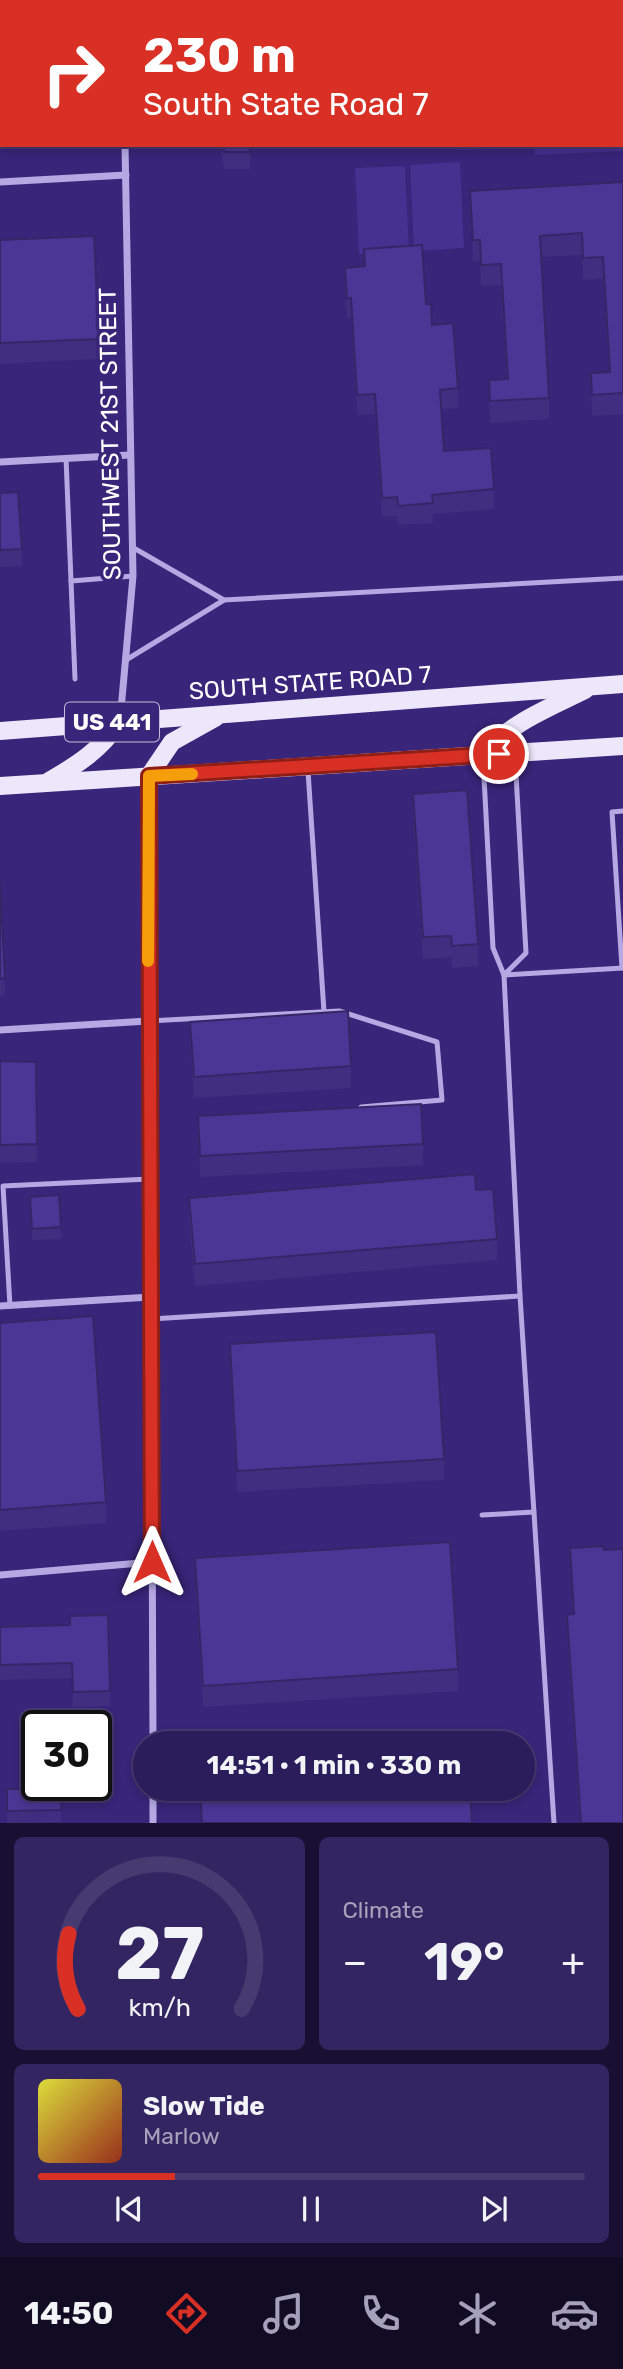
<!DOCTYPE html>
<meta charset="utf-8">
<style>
:root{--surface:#2b1c5b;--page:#332561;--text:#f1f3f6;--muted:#a6a1bb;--line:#473a71;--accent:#d93025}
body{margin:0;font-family:Rubik,sans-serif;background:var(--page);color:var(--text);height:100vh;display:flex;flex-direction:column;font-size:26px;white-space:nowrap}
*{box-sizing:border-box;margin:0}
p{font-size:23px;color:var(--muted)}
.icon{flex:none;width:38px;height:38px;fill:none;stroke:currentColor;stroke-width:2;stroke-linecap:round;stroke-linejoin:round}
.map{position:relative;height:1823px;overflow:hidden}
.panel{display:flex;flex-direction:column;gap:14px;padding:14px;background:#180f32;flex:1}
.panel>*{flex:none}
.banner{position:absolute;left:0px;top:0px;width:623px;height:147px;box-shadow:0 4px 10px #0003,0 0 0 2px var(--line);background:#d93025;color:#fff;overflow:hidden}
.speed{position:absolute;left:21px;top:1710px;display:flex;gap:14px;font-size:35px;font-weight:700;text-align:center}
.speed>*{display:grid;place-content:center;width:91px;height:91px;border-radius:50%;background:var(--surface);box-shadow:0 4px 10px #0003,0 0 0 2px var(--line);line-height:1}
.speed .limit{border:4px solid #111;border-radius:10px;background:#fff;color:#111}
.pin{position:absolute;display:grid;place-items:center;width:60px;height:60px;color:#fff;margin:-30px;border:4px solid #fff;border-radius:50%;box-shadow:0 2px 7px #0007}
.me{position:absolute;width:77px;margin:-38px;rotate:0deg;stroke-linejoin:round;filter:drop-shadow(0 0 5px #0008)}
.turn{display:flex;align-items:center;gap:24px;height:147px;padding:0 28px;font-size:32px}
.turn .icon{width:91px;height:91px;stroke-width:2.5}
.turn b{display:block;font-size:49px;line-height:60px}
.big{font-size:52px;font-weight:700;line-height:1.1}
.panel .tile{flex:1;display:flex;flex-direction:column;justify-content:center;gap:10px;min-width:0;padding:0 24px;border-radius:10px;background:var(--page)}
.panel .dial{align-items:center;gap:0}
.dial svg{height:182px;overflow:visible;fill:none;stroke:var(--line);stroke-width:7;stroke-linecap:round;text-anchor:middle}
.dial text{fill:var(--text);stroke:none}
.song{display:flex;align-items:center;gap:21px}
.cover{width:84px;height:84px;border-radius:10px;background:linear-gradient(135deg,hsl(60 70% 55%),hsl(10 70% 35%))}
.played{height:7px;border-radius:4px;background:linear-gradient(90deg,var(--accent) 25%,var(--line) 25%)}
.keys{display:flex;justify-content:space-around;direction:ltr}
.heat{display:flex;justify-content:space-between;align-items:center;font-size:38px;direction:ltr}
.panel .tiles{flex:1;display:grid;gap:14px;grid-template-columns:1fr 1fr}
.tile:last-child{grid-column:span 2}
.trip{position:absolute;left:133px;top:1731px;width:402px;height:70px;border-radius:35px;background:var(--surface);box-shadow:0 4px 10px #0003,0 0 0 2px var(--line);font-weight:700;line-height:70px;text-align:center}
.menu{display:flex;height:112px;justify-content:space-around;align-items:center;background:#110b24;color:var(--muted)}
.menu .icon{width:49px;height:49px}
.menu .current{color:var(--accent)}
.menu b{font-size:32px;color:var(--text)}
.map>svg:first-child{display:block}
.park{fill:#463090}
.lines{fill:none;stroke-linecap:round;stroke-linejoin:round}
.service{stroke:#b5a8e3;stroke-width:5}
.minor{stroke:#b5a8e3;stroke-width:7}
.primary{stroke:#ede7fc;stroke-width:18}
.wall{fill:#412e80}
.shaded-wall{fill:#352668}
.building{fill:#4c3695;stroke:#352668;stroke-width:2}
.route-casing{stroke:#8d1f18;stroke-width:18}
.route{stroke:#d93025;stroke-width:12}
.slow{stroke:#f59e0b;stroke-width:12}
.labels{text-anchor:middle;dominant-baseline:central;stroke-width:7;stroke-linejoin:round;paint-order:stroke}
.shield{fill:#392579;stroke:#c4bed7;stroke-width:2}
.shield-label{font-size:23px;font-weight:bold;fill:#fff}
.street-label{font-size:24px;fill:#fff;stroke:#392579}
</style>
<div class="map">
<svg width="623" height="1823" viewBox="0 0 623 1823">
<rect width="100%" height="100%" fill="#392579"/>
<g class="park">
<path d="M623,29V151L535,155V145H621Z"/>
<path d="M457,145H525V148L457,150Z"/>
<path d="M460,162L464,248L414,251L410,165Z"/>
<path d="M405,166L409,251L359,254L355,168Z"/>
</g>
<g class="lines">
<g class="service">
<path d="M66,458L75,679"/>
<path d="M132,547L224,600"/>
<path d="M71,581L133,576"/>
<path d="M126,660L224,600L623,578"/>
<path d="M483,758L493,948L504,975L520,1296L554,1823"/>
<path d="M308,771L324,1012"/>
<path d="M622,968L612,812L623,811"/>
<path d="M504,975L526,953L515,756"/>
<path d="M504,975L623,968"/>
<path d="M148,1021L339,1011L437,1042L442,1100L361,1107"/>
<path d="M10,1306L3,1186L149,1179"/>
<path d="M151,1319L520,1296"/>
<path d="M482,1515L534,1512"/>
</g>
<g class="minor">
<path d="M120,0V2"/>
<path d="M0,182L126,175"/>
<path d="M0,462L130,455"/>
<path d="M120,721L133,576L125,145"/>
<path d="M149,778L153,1743"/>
<path d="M0,1030L148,1021"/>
<path d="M0,1306L151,1297"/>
<path d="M0,1575L152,1562"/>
<path d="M153,1788V1823"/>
</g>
<g class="primary">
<path d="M0,731L623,684"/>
<path d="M483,755C509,723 549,708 585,690"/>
<path d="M149,776L172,742L215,718"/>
<path d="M49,781C77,765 102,749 119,722"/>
<path d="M0,786L623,746"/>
</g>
</g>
<g class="wall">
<rect x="165" y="0" width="64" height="2"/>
<rect x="0" y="25" width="2" height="101"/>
<path d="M214,145H259V148H251L250,169H224L221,149H214Z"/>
<path d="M623,182V414L592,416L591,373L609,372L603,278L583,280L582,255L541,257L549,398V419L490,423L489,380L507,379L501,285L481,286L480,261H473L470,191Z"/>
<path d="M0,240L99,339V359L0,364Z"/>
<path d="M364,249L426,304L432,325L458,388V408L441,409L444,451L494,489V509L433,514V523L398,525L397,516L382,517L375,414L357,415L351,318H347L345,288V268L364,267Z"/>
<path d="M0,493L22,549V566L0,567Z"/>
<path d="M413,794L478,944V966L452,968L451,957L423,959L413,815Z"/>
<path d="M0,882L5,995L0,996Z"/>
<path d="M190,1022L351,1066V1088L194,1098L190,1043Z"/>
<path d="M0,1061L36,1062L37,1162L0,1163Z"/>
<path d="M198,1116L423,1144V1165L200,1177Z"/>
<path d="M476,1190L497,1239V1260L195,1286L189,1220V1198Z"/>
<path d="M30,1197L61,1227V1239L32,1240Z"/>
<path d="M0,1323L106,1502V1523L0,1531Z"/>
<path d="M230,1344L444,1459V1480L237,1492L230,1366Z"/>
<path d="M570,1548L604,1550L623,1823H580L567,1636V1615L573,1614L570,1569Z"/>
<path d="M195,1558L458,1669V1691L203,1707L195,1579Z"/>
<path d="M70,1625L110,1691V1706L73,1707L72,1678L0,1680V1627Z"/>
<path d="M199,1788H470L472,1823H201Z"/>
<path d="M7,1789H61V1822L7,1823Z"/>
</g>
<path class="shaded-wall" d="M250,145H251L250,169Z"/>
<g class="building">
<rect x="0" y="25" width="2" height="82"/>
<path d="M223,145H250V152H224Z"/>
<path d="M623,182V393L592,395L591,373L610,372L603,257L583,258L582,233L540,236L549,398L490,401L489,380L508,379L501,264L481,265L480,240H473L470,191Z"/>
<path d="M94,236L99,339L0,343V240Z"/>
<path d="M422,245L426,304H431L432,325L453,323L458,388L440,390L444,451L491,448L494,489L432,495L433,503L398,506L397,497L382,498L375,394L357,395L351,298L347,299L345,268L365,266L364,249Z"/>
<path d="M18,492L22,549L0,550V493Z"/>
<path d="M467,790L478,944L452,946L451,936L423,937L413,794Z"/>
<path d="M0,882L5,978L0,979Z"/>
<path d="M348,1011L351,1066L194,1077L190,1022Z"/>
<path d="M0,1061L36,1062L37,1144L0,1145Z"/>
<path d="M421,1104L423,1144L200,1156L198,1116Z"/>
<path d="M475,1174L476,1190L493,1189L497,1239L195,1264L189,1198Z"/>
<path d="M59,1195L61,1227L32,1229L30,1197Z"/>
<path d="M93,1316L106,1502L0,1510V1323Z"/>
<path d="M436,1332L444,1459L237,1471L230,1344Z"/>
<path d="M450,1542L458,1669L203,1686L195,1558Z"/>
<path d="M603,1546L604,1550L623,1549V1823H581L567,1615L574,1614L570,1548Z"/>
<path d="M108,1615L110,1691L73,1692L72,1663L0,1665V1627L70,1625V1616Z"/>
<path d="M200,1788H470L472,1823H202Z"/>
<path d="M7,1789H61V1810L7,1811Z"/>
</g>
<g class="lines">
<g class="route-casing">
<path id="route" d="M152,1562L149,776L499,754"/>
</g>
<use href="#route" class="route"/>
<path class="slow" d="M148,961L149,776L192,774"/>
</g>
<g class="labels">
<rect class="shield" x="65" y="702.5" width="94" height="39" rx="5"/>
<g class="shield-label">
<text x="112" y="722">US 441</text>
</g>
<g class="street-label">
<text transform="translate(110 434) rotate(-91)">SOUTHWEST 21ST STREET</text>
<text transform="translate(310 683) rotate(-4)">SOUTH STATE ROAD 7</text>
</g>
</g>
</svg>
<div class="speed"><div class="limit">30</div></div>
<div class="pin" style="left:499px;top:754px;background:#d93025"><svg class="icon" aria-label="arrive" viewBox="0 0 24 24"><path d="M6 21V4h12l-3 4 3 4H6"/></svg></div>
<svg class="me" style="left:152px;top:1562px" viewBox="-20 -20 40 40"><path d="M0-17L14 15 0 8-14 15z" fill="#d93025" stroke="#fff" stroke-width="4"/></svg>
<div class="trip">14:51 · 1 min · 330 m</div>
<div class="banner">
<div class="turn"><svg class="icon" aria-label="right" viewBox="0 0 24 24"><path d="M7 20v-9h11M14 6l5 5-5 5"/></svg><div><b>230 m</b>South State Road 7</div></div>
</div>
</div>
<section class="panel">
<div class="tiles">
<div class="tile dial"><svg viewBox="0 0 100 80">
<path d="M14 69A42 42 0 1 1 86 69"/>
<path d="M14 69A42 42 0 0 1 10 36" stroke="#d93025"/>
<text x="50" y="56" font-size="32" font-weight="700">27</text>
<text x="50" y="72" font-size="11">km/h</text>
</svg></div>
<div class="tile"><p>Climate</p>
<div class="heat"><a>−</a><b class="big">19°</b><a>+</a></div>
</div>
<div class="tile">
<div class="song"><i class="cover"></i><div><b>Slow Tide</b><p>Marlow</p></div></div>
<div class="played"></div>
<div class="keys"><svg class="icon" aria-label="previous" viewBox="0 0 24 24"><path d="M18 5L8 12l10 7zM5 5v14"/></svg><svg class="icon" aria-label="pause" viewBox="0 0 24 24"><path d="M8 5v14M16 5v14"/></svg><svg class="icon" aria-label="next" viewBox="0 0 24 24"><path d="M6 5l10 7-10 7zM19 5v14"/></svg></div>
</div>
</div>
</section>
<nav class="menu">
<b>14:50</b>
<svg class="icon current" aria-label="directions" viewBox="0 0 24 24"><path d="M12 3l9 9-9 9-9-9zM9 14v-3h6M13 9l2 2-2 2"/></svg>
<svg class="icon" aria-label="music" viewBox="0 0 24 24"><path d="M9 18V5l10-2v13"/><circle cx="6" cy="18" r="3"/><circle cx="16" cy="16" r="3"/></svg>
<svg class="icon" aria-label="phone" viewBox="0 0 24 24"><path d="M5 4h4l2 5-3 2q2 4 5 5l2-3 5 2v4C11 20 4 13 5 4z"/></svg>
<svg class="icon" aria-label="climate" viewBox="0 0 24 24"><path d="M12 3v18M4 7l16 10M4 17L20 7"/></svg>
<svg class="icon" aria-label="car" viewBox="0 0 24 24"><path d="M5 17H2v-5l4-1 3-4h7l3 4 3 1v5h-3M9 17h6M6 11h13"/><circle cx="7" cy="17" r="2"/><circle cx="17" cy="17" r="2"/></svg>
</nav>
